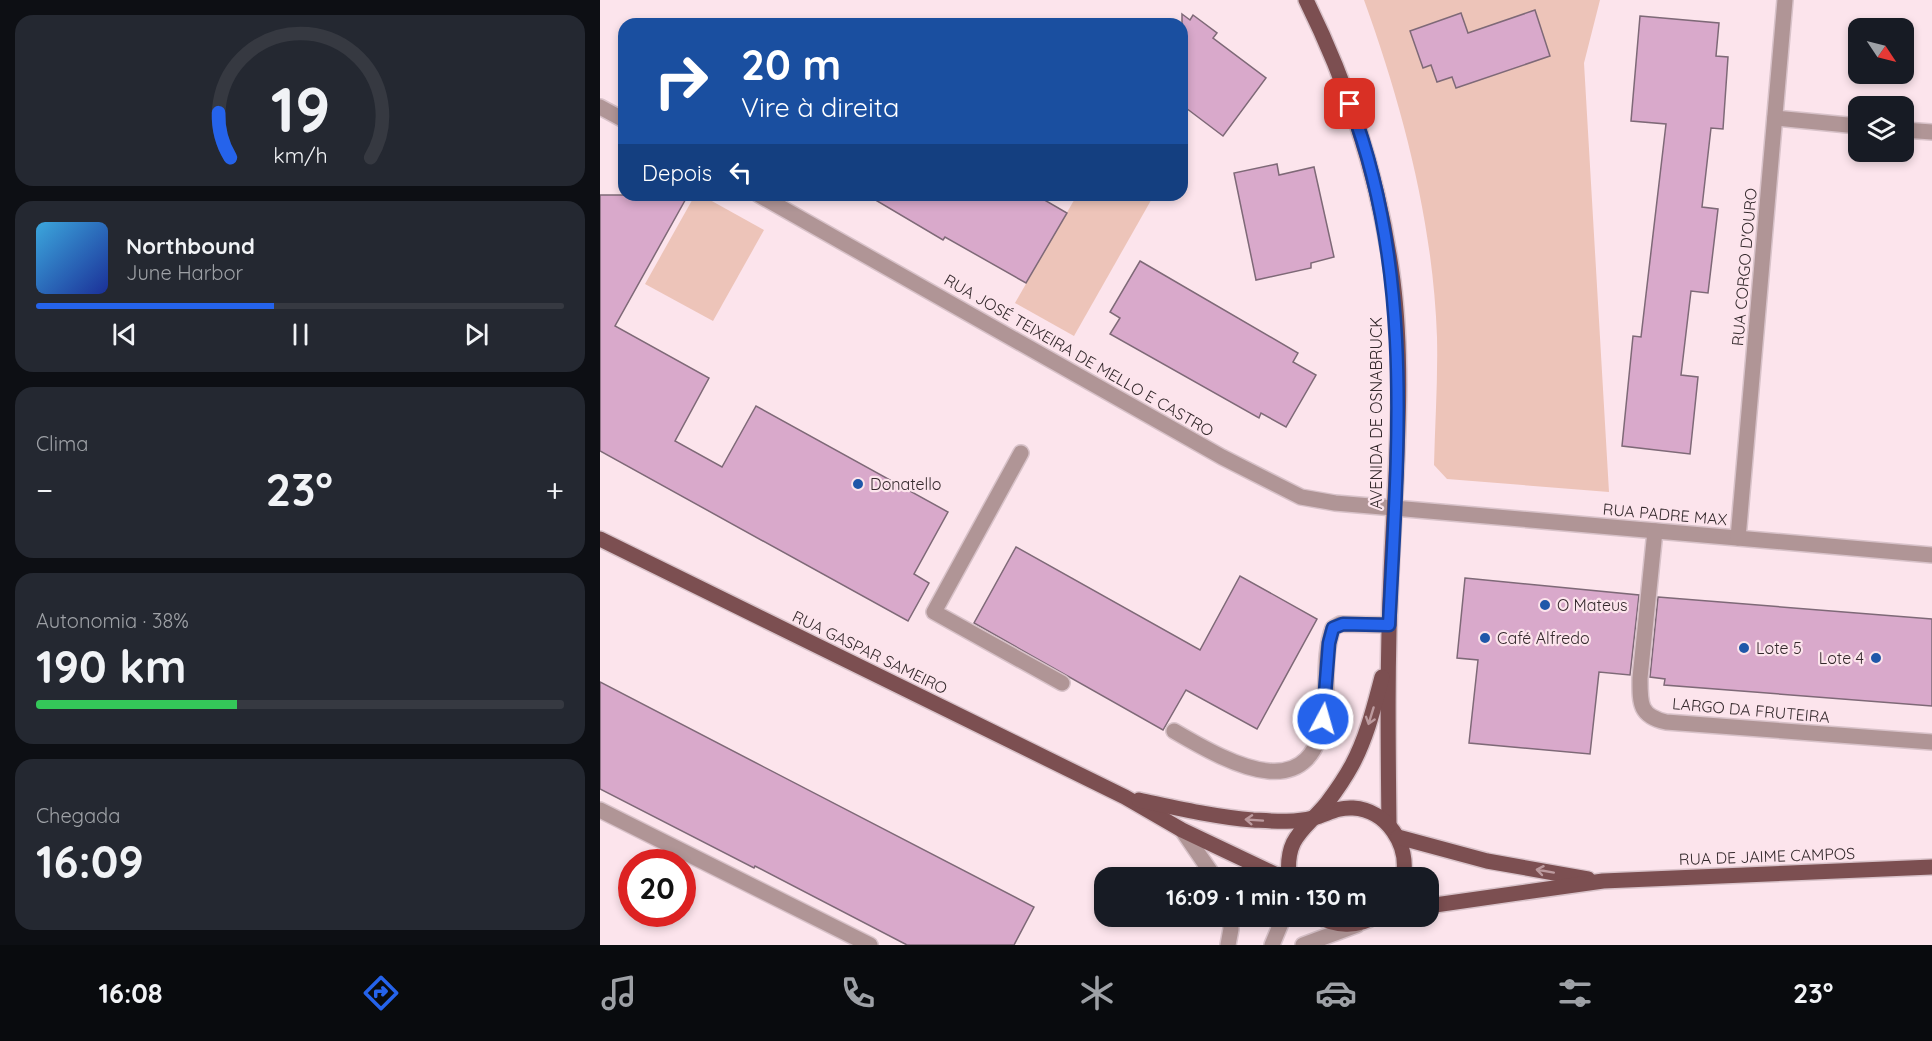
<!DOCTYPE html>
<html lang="pt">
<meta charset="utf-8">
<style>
:root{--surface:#171b24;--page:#242831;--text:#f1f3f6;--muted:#9ea1a6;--line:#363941;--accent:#2563eb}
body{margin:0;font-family:Quicksand,sans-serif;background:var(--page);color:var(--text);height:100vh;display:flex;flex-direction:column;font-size:22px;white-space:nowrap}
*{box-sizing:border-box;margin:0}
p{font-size:20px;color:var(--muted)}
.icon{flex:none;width:33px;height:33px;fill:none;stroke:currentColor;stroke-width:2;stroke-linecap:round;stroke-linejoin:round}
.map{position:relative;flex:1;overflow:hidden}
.side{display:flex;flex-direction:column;gap:15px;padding:15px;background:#0d0f14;width:600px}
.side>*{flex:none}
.banner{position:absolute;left:18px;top:18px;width:570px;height:183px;border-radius:18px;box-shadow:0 3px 9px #0003;background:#1a4fa0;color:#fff;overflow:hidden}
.needle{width:39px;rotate:125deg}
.tools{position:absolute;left:1248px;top:18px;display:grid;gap:12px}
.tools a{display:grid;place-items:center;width:66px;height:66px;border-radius:12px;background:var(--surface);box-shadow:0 3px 9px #0003;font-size:30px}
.speed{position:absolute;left:18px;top:849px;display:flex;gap:12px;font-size:30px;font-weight:700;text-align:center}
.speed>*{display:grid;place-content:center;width:78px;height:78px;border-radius:50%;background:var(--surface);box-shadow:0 3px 9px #0003;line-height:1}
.speed .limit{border:9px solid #d22;background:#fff;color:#111}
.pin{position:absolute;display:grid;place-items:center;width:51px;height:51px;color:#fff;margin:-26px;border-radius:12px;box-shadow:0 3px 9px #0006}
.me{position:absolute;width:66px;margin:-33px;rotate:6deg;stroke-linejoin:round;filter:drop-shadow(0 0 4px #0008)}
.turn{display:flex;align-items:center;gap:21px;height:126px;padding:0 24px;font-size:27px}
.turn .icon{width:78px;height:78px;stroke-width:2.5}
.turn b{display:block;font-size:42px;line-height:51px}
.then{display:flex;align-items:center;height:57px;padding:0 24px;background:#0003;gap:12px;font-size:22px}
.big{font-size:45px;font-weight:700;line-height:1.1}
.side .widget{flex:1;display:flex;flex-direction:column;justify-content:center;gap:9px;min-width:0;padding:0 21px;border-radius:18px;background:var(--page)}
.side .dial{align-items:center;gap:0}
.dial svg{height:156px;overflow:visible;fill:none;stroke:var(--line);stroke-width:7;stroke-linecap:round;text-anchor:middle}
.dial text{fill:var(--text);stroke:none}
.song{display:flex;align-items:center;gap:18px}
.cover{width:72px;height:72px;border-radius:9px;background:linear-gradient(135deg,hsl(200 70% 55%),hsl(230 70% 35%))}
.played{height:6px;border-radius:3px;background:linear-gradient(90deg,var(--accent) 45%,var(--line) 45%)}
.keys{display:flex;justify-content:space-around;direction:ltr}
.heat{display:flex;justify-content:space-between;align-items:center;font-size:33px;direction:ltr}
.charge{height:9px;border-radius:4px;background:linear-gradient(90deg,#34c759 38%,var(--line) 0)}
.trip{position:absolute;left:494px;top:867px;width:345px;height:60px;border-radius:18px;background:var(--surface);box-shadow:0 3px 9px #0003;font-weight:700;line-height:60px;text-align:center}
.dock{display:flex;height:96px;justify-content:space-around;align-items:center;background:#090b0e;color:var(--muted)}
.dock .icon{width:42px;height:42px}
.dock .on{color:var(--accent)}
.dock b{font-size:27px;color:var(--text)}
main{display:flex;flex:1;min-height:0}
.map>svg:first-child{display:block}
.green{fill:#edc4b9}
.building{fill:#d9a9cb;stroke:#7e6977;stroke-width:1.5}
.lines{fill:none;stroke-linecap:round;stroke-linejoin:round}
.minor-casing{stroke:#d8c2c9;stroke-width:18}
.major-casing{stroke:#d8c2c9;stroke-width:18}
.minor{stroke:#b09596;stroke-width:15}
.major{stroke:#7c4f51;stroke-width:15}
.oneway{stroke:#bc9a9e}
.route-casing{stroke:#184099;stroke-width:15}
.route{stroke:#2563eb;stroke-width:10}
.poi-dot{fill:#1f57a9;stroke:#fce4ec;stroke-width:2}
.labels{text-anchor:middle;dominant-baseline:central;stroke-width:4.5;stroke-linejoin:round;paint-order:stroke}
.street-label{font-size:16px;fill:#34292c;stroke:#fce4ec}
.poi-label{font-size:16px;fill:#34292c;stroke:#fce4ec;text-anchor:start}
</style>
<main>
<section class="side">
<div class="widget dial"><svg viewBox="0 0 100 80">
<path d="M14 69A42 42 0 1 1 86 69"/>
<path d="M14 69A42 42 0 0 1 8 46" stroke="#2563eb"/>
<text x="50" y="56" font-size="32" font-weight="700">19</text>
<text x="50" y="72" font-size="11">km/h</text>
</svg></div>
<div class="widget">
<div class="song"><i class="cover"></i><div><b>Northbound</b><p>June Harbor</p></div></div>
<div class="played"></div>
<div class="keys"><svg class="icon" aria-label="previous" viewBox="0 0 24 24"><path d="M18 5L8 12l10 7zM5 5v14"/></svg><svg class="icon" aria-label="pause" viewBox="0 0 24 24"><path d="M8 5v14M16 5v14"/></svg><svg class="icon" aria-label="next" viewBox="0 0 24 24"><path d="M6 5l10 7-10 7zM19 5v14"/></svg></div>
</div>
<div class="widget"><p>Clima</p>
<div class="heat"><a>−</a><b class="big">23°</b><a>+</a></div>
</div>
<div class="widget"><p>Autonomia · 38%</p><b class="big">190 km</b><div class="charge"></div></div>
<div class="widget"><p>Chegada</p><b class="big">16:09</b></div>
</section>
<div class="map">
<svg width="1332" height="945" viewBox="0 0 1332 945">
<rect width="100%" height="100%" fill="#fce4ec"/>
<g class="green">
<path d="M764,0H1000L984,63L1009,492L847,479L834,465C835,423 838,380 837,337C833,222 803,108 764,0Z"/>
<path d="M95,195H101L164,230L113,321L45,284Z"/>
<path d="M477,195H554L474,336L415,303Z"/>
</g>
<g class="building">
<path d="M935,10L950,56L856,88L852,77L837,82L831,65L823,68L810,31L861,13L868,33Z"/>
<path d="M582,14L590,20L593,15L617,33L613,38L666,78L623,136L582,105Z"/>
<path d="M1040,16L1119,23L1116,56L1128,57L1123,129L1111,128L1102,207L1118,209L1108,293L1091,291L1081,375L1098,377L1090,454L1022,446L1033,336L1041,337L1066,124L1031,121Z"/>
<path d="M677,164L679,175L714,167L734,257L711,263V268L656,280L634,173Z"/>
<path d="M0,195H88L15,326L109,378L75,441L122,467L156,406L348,512L314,574L329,583L308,621L0,451Z"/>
<path d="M267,195H436L467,213L426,283L345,237L343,240Z"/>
<path d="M540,261L698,353L693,362L716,375L686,427L661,413L659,418L510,334L520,318L510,312Z"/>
<path d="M416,547L600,650L640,576L717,619L657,729L586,690L563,730L374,623Z"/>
<path d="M865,578L1039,595L1030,675L999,672L990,754L869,743L878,660L857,658Z"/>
<path d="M1058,597L1332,619V706L1064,685L1065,679L1050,677Z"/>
<path d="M0,682L434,907L414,945H307L155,866L154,868L0,789Z"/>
</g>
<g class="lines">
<g class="minor-casing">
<g id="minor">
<path d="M0,107L24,120"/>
<path d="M1175,118L1258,126"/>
<path d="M1304,130L1332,132"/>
<path d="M159,195L622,457L701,497L735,503L794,508L1332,555"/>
<path d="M421,453L334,612L462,683"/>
<path d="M1055,531L1040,678C1040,703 1039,716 1066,722L1332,742"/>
<path d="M1138,538L1185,0"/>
<path d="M574,731C632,765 717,812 725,706C727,681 724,651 733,628L740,624L789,625"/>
<path d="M0,810L270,945"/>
<path d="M582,830L615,878"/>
<path d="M628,945L631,929L630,916"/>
<path d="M672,945L684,916"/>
<path d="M703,945L757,925"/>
</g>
</g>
<g class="major-casing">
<g id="major">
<path d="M706,0C750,89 780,182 793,281C805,375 795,480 791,575C787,659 788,742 789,825"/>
<path d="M0,539L525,797L582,830L683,878"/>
<path d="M539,800C577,808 615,817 653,820C672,821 695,823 713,818C728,814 737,807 753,808C787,810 810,845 803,878"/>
<path d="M798,837L887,861L988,879"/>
<path d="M689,878C685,836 704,831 727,803C736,791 745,778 752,765C767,737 774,707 782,677"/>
<path d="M828,906L1003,881L1332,867"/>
<path d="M717,916C735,926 757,928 776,916"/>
</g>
</g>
<use href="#minor" class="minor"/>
<use href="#major" class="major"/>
</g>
<defs><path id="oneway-shaft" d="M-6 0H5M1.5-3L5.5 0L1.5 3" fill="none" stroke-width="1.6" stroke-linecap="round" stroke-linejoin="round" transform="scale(1.5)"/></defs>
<g class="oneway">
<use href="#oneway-shaft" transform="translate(771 716) rotate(107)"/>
<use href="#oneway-shaft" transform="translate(654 820) rotate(-176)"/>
<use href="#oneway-shaft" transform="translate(945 871) rotate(-170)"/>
</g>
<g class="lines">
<g class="route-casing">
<path id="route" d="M723,719L729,643L733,628L743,624L789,625C798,449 814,272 750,104"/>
</g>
<use href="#route" class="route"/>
</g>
<g class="poi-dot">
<circle cx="258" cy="484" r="6"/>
<circle cx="945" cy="605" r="6"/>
<circle cx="885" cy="638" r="6"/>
<circle cx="1144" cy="648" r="6"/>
<circle cx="1276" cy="658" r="6"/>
</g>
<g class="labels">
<g class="street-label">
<text transform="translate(1144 267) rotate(-85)">RUA CORGO D'OURO</text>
<text transform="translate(479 355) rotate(30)">RUA JOSÉ TEIXEIRA DE MELLO E CASTRO</text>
<text transform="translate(776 413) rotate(-90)">AVENIDA DE OSNABRUCK</text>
<text transform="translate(1065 514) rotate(5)">RUA PADRE MAX</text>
<text transform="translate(270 652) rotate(26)">RUA GASPAR SAMEIRO</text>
<text transform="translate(1151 710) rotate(5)">LARGO DA FRUTEIRA</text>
<text transform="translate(1167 856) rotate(-2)">RUA DE JAIME CAMPOS</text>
</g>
<g class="poi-label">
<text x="270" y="484">Donatello</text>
<text x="957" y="605">O Mateus</text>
<text x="897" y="638">Café Alfredo</text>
<text x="1156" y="648">Lote 5</text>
<text x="1264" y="658" text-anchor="end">Lote 4</text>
</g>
</g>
</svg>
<div class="tools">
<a><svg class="needle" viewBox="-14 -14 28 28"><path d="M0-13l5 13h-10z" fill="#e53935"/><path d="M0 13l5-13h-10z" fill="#9ea1a6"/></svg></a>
<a><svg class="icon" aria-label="layers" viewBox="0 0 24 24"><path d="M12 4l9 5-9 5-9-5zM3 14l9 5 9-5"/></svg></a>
</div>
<div class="speed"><div class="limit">20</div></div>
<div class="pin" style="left:750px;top:104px;background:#d93025"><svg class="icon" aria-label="arrive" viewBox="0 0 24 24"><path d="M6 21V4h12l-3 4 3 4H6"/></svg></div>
<svg class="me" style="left:723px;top:719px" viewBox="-20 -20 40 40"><circle r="17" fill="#2563eb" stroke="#fff" stroke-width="3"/><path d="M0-11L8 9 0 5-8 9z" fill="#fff"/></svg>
<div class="trip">16:09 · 1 min · 130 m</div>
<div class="banner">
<div class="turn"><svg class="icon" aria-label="right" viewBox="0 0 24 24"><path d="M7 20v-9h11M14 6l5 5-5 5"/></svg><div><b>20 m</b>Vire à direita</div></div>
<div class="then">Depois<svg class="icon" aria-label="left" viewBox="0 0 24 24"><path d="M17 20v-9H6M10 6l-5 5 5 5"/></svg></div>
</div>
</div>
</main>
<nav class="dock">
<b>16:08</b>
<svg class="icon on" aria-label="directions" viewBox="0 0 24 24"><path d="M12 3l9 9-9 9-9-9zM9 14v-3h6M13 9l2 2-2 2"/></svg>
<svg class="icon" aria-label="music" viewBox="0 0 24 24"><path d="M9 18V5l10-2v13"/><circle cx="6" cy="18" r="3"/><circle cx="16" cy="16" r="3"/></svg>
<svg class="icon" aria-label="phone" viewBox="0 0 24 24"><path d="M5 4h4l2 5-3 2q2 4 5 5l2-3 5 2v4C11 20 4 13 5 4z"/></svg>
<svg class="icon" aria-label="climate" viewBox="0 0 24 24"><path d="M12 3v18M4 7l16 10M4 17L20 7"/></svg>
<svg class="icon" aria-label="car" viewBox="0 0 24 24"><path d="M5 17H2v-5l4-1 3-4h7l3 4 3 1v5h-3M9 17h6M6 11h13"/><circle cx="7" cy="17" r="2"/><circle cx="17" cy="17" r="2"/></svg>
<svg class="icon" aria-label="filters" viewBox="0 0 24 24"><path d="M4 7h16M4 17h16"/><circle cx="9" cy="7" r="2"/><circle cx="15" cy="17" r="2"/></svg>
<b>23°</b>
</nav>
